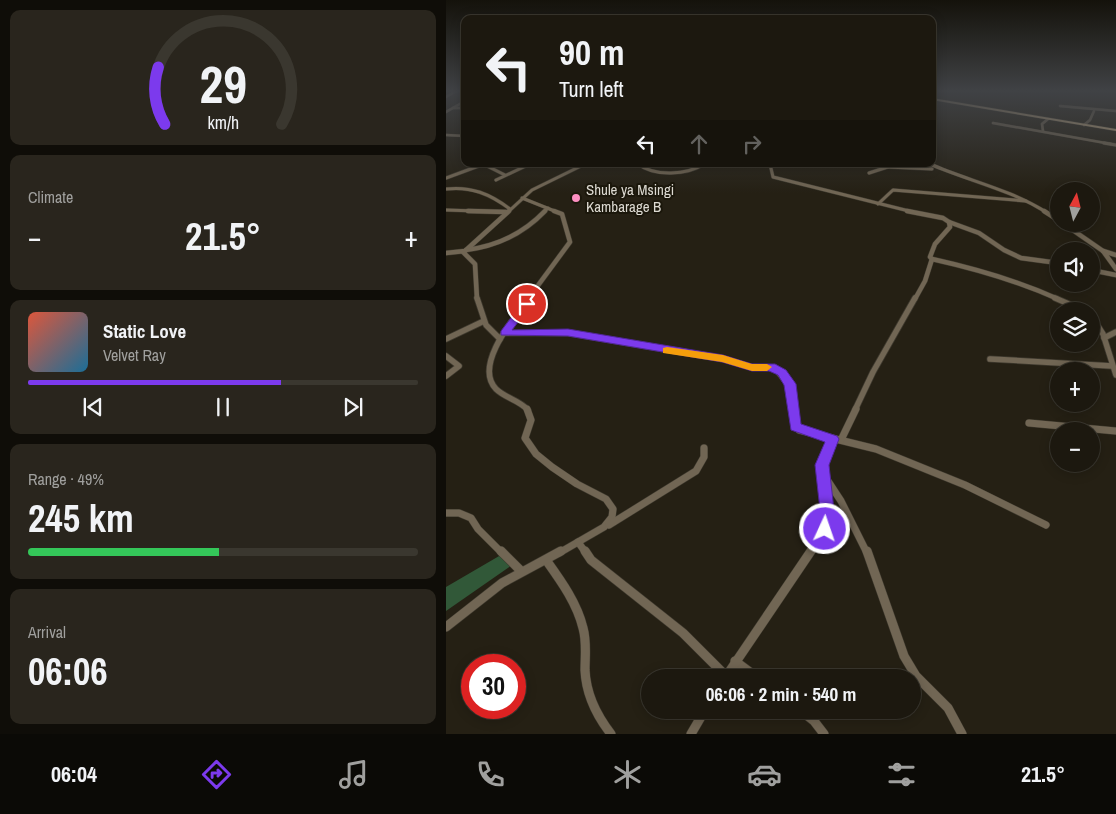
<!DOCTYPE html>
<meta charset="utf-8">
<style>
:root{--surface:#1c180f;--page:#29251d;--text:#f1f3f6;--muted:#a0a09e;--line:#3a372f;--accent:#7c3aed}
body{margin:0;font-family:"Archivo Narrow",sans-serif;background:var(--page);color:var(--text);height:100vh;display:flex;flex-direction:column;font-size:19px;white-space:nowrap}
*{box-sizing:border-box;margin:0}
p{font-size:16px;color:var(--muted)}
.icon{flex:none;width:28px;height:28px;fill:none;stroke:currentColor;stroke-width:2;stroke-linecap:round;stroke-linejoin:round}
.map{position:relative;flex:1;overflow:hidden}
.drawer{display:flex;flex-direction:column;gap:10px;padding:10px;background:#0f0d08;width:446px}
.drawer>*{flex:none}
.top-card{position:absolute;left:15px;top:15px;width:475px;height:152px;border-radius:10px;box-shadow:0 2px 12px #0003,0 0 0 1px var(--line);background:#1c180f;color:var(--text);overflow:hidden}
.needle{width:32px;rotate:7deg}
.fabs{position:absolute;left:604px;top:182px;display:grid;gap:10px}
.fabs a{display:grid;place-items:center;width:50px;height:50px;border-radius:50%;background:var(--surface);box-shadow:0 2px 12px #0003,0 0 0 1px var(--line);font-size:25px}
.speed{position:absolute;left:15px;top:654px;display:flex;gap:10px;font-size:25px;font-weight:700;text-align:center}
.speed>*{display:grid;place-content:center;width:65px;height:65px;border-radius:50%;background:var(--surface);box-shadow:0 2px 12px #0003,0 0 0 1px var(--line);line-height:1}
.speed .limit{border:8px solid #d22;background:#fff;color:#111}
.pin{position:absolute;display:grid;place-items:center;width:42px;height:42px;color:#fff;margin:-21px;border:2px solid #fff;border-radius:50%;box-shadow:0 1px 5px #0007}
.me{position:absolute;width:55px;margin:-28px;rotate:3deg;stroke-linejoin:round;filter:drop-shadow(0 0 4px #0008)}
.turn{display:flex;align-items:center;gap:18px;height:105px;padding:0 15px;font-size:22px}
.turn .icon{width:65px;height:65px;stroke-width:2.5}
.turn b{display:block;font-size:35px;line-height:42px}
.lanes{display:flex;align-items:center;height:48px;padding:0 15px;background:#0003;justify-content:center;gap:25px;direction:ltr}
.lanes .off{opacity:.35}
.big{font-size:38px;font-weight:700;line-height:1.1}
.drawer .tile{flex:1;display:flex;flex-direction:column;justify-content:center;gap:8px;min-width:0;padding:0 18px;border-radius:10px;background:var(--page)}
.drawer .dial{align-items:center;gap:0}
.dial svg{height:130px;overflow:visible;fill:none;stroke:var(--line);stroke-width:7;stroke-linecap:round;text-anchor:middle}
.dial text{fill:var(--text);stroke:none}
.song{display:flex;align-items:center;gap:15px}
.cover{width:60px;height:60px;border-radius:8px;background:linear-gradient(135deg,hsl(10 70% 55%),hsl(200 70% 35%))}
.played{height:5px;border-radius:2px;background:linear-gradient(90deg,var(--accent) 65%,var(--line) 65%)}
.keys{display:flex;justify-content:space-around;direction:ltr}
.heat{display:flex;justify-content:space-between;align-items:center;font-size:28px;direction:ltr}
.charge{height:8px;border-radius:4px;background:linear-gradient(90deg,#34c759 49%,var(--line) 0)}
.trip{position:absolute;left:195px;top:669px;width:280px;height:50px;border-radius:25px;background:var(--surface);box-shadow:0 2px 12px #0003,0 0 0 1px var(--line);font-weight:700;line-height:50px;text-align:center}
.tab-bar{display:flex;height:80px;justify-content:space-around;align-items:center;background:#0b0a06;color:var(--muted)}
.tab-bar .icon{width:35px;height:35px}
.tab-bar .selected{color:var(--accent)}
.tab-bar b{font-size:22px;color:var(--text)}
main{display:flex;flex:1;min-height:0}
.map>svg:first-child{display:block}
.forest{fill:#315838}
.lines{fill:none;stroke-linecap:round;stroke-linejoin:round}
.minor-far5-casing{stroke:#3f3a2f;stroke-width:3}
.minor-far4-casing{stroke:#3f3a2f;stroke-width:4}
.minor-far3-casing{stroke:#3f3a2f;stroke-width:5.5}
.minor-far2-casing{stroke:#3f3a2f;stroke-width:7}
.minor-far1-casing{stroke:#3f3a2f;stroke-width:8}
.minor-casing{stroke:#3f3a2f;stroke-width:10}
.primary-casing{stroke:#3f3a2f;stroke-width:1}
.minor-far5{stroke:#716654;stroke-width:2.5}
.minor-far4{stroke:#716654;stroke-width:3}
.minor-far3{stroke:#716654;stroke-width:4.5}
.minor-far2{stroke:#716654;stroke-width:5.5}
.minor-far1{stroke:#716654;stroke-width:7}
.minor{stroke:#716654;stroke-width:9}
.primary{fill:#c3ac86;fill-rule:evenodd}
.route{fill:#7c3aed;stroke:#51269a}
.slow{fill:#f59e0b}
.poi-dot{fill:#fc8fc1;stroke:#1b170b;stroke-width:2}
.labels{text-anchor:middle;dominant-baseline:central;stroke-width:4;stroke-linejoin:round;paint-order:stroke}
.far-poi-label{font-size:15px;fill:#dddad2;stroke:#1b170b;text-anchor:start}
</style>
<main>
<section class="drawer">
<div class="tile dial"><svg viewBox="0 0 100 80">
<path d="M14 69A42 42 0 1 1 86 69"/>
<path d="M14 69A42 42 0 0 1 10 34" stroke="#7c3aed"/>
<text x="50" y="56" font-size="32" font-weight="700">29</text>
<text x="50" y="72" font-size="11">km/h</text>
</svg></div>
<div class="tile"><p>Climate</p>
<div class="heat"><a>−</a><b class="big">21.5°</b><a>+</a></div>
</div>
<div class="tile">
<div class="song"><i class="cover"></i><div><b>Static Love</b><p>Velvet Ray</p></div></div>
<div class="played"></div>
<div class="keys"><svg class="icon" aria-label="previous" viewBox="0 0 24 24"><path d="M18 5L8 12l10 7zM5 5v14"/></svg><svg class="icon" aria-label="pause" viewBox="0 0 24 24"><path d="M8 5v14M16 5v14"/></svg><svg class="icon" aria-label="next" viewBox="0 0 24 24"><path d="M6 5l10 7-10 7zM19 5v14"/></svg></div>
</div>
<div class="tile"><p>Range · 49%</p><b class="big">245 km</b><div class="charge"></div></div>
<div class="tile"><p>Arrival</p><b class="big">06:06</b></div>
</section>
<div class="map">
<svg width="670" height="734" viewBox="0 0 670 734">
<rect width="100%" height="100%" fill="#252014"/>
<path class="forest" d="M60,552L69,563L0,611V587Z"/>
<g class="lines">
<g class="minor-far5-casing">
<g id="minor-far5">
<path d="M0,97L12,90"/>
<path d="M614,106L670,111"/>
<path d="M7,108H19"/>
<path d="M0,112L19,101"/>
<path d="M547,123L665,144"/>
<path d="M638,125L644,120L648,111"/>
<path d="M597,131L596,124L602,119"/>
<path d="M0,135L19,136"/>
</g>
</g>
<g class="minor-far4-casing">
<g id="minor-far4">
<path d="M658,143L670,145"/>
<path d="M37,164L59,175"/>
<path d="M192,164C209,177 241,175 258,164"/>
<path d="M324,164L327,177L467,212"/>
<path d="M469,164L480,167"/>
<path d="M484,164C523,181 563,189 600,212"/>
<path d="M441,167L486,169"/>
<path d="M423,173L451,164"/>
<path d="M0,178L38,164"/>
<path d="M50,180L84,164"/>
<path d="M0,189C25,186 44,194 64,209"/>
<path d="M76,198L111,212"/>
<path d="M432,204L447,190L580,201"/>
<path d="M0,210L60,212"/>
<path d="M62,212L86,190L139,164"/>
<path d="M98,212L102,208"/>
</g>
</g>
<g class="minor-far3-casing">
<g id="minor-far3">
<path d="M22,211L60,212"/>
<path d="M461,211L497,218L503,222L504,227L489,244L484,257L486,259C531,269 570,280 612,299"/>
<path d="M598,211L612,220"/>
<path d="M503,222L533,233L558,250L575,258L612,263"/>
<path d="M618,224L657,251L670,269"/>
<path d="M20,250C52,246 77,234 99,211"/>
<path d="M657,251L670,255"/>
<path d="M17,252L29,264L31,299"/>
<path d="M0,253L19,251L63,211"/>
<path d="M645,270L670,275"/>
<path d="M82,299L124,242L116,214L108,211"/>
<path d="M469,299L479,281L486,259"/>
</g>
</g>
<g class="minor-far2-casing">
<g id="minor-far2">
<path d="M31,298L40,325L54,339"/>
<path d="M609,298L639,311"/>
<path d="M645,315L657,334L670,375"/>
<path d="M58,333H122L277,359L306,367L329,368L342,384L346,410"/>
<path d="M658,338L670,332"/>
<path d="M0,339L38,321"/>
<path d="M0,356L13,366L0,376"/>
<path d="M544,359L666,366"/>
<path d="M82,410C73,400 59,398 50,389C27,365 69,317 83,298"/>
<path d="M409,410L427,372L469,298"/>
</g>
</g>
<g class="minor-far1-casing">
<g id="minor-far1">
<path d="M81,409L85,420L79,438L90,454L106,467L131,484L160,499L167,509L166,517L158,527L113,553"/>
<path d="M346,409L349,424L353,430L430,449L519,485L600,525"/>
<path d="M583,423L670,431"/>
<path d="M395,440L410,409"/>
<path d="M376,472L395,501L421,553"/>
<path d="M0,513H13L25,518L32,529L56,553"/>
<path d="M163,525L250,471L258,457V448"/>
<path d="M132,542L140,553"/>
<path d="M364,553L379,529L381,509L376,465L387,439"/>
</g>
</g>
<g class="minor-casing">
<g id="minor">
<path d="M55,551L75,571"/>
<path d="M139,551L145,560L237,633L280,676"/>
<path d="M421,551L458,656L470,676L502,708L516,734"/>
<path d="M100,560C115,581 131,603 137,628C141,642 139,656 139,670C140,694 151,716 165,734"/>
<path d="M0,627L56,583L115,551"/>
<path d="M289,661L312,678"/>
<path d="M279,678L365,551"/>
<path d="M354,710L368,721L378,734"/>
<path d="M245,734L259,710"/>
</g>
</g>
<g class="primary-casing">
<path id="primary" d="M486,98L670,129V131L486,100Z"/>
</g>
<use href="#minor-far5" class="minor-far5"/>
<use href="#minor-far4" class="minor-far4"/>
<use href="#minor-far3" class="minor-far3"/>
<use href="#minor-far2" class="minor-far2"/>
<use href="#minor-far1" class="minor-far1"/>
<use href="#minor" class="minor"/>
<use href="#primary" class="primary"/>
</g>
<linearGradient id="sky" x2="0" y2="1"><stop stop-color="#14120b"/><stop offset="0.47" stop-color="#404245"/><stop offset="1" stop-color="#404245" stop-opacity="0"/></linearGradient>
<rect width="670" height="193" fill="url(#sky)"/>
<path class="route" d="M81,301L86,304L66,330L122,329L277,355L306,364H329L340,370L350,384L355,424L391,436L393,439L383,465L388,510L384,534L379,536L373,534L371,529L374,510L369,465L379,442L345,430L338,385L332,375L323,371H306L276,362L122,336L55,335V331L77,302Z"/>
<path class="slow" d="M221,347L277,355L306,364H321L326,367L321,371H306L276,362L217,353V348Z"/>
<circle class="poi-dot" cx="130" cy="198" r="5"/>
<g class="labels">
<g class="far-poi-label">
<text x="140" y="189">Shule ya Msingi<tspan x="140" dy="17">Kambarage B</tspan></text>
</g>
</g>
</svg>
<div class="fabs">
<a><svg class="needle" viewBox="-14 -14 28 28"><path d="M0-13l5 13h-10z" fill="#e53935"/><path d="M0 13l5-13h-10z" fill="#a0a09e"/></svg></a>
<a><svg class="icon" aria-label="sound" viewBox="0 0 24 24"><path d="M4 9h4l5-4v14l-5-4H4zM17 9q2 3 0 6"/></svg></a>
<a><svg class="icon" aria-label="layers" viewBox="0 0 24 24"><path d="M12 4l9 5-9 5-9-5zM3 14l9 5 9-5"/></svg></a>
<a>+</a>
<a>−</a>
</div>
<div class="speed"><div class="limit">30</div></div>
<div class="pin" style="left:81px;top:304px;background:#d93025"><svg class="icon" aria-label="arrive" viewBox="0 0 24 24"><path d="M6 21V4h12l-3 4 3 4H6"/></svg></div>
<svg class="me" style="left:379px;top:529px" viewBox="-20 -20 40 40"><circle r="17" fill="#7c3aed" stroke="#fff" stroke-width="3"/><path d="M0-11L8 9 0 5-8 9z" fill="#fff"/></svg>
<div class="trip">06:06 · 2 min · 540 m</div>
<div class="top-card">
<div class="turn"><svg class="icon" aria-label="left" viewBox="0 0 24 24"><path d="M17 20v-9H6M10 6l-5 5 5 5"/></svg><div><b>90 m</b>Turn left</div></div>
<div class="lanes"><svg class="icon" aria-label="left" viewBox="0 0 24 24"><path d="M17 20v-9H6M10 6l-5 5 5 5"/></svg><svg class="icon off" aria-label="ahead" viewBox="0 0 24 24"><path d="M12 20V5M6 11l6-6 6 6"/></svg><svg class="icon off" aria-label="right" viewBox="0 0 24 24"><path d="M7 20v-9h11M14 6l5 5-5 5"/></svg></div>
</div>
</div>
</main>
<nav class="tab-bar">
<b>06:04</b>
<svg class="icon selected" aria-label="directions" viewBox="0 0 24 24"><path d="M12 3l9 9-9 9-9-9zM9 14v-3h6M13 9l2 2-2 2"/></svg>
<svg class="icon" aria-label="music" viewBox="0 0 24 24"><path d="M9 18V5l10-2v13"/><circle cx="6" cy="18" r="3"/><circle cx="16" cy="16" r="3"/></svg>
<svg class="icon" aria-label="phone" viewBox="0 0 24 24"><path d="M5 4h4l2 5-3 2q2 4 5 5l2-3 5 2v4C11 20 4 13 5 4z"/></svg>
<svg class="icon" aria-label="climate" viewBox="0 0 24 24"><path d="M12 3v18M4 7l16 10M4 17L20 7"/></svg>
<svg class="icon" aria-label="car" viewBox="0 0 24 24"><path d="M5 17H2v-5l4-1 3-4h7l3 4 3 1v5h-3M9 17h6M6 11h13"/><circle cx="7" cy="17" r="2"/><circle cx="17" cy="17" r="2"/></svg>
<svg class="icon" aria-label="filters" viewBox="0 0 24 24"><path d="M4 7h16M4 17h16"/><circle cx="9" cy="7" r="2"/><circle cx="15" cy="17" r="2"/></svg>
<b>21.5°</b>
</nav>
